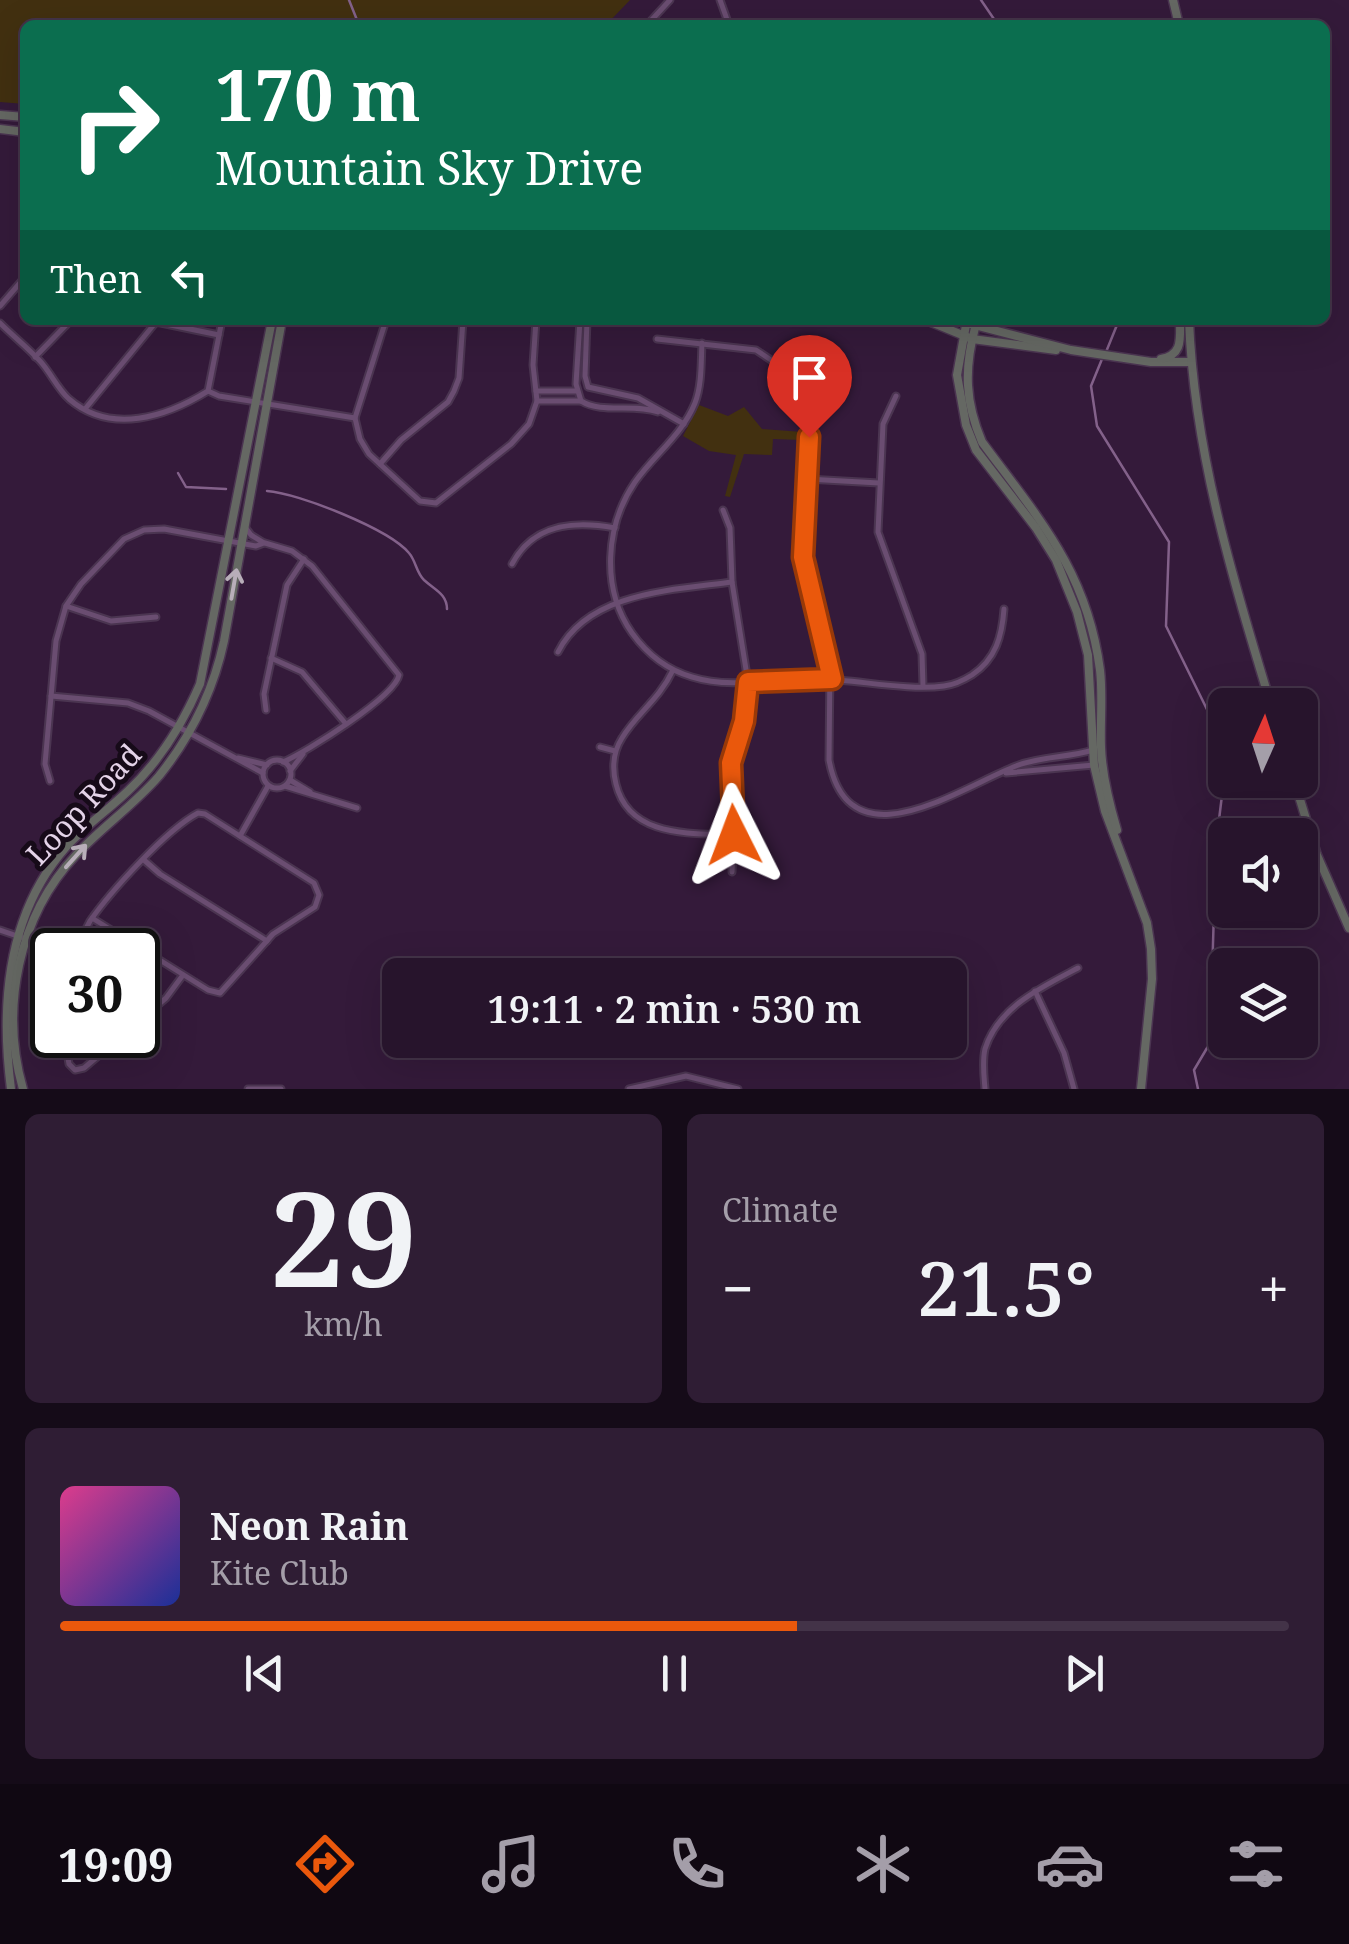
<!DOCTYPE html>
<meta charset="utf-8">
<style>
:root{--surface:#27142c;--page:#2f1d34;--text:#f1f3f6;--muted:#a49ea9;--line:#433348;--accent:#ea580c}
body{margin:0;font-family:"Noto Serif",serif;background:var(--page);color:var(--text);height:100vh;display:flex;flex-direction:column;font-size:38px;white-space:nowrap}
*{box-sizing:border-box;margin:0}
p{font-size:32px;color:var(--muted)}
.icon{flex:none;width:55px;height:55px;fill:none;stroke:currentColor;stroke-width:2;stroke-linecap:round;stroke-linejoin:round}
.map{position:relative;height:1089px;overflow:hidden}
.drawer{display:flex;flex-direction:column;gap:25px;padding:25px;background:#150b18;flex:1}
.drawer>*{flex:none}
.guide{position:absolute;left:20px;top:20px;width:1310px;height:305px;border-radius:15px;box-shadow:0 10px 40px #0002,0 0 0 2px var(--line);background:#0b6e4f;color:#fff;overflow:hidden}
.needle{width:65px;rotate:3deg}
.fabs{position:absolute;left:1208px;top:688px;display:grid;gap:20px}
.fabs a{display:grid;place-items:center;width:110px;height:110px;border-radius:15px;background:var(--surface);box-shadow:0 10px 40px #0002,0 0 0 2px var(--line);font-size:50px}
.speed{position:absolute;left:30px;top:928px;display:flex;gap:20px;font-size:50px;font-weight:700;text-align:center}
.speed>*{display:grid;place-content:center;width:130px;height:130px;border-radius:50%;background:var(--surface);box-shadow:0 10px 40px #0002,0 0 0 2px var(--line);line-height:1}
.speed .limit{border:5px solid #111;border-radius:15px;background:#fff;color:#111}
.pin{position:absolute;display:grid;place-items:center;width:85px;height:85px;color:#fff;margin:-102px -42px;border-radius:50% 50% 50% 0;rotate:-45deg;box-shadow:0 0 10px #0007}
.pin .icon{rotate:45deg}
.me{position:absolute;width:110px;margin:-55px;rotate:357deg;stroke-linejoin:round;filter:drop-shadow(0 0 8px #0008)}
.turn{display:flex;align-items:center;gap:35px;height:210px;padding:0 30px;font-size:45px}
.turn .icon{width:130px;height:130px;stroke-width:2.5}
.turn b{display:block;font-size:70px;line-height:85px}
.then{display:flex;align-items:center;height:95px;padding:0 30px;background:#0003;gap:20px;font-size:38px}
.big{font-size:75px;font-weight:600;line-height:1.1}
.drawer .card{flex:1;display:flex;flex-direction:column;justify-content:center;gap:15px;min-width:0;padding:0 35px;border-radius:15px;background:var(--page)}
.drawer .dial{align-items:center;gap:0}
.dial b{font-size:130px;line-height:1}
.song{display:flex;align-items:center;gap:30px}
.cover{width:120px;height:120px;border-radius:15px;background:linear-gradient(135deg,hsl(330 70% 55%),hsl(230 70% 35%))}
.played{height:10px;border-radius:5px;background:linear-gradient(90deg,var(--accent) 60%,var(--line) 60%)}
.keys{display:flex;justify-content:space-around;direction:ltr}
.heat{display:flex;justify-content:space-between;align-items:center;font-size:55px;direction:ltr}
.drawer .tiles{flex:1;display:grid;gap:25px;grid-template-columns:1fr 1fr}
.card:last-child{grid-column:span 2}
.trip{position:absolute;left:382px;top:958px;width:585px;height:100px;border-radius:15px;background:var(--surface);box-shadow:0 10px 40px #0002,0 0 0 2px var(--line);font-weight:600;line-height:100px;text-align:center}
.tabs{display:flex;height:160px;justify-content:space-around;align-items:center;background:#100812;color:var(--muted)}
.tabs .icon{width:70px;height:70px}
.tabs .on{color:var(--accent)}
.tabs b{font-size:45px;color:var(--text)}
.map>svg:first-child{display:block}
.green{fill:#423010}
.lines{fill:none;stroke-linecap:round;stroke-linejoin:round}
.stream{stroke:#83618a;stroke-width:2.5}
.street-casing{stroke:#4b3551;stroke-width:9}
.secondary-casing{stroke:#4b3551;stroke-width:11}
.street{stroke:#6a4d71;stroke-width:5}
.secondary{stroke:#656863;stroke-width:8}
.oneway{stroke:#b8aeb9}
.route-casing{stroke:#983908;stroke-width:25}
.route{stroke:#ea580c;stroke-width:18}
.labels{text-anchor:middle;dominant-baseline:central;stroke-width:10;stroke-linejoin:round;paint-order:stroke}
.street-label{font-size:30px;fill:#e4d3e8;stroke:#160a18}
</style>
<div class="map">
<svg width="1349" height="1089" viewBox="0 0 1349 1089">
<rect width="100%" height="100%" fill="#341a3a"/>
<g class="green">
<path d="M0,0H630L606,25H25V104L0,102Z"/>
<path d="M699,405L728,416L744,407L762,429L803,432L802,440L773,439L772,455L744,454L730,497L725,496L736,455L709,451L683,436Z"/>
</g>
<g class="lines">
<g class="stream">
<path d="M349,0L359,25"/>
<path d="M981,0L998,25"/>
<path d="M1106,352L1119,320"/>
<path d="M1102,359L1091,386L1097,426L1169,542L1166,626L1225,746"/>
<path d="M178,473L186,487L226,489"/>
<path d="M267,491C298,493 389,529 409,553C416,561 416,572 424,580C435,590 447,594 447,609"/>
<path d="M1198,1089L1194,1070L1210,1043L1216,844L1225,771"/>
</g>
<g class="street-casing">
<g id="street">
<path d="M720,0L729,25"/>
<path d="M647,25L670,0"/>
<path d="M0,306L25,277"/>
<path d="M386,320L355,418L360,439L369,454L420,501L436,503L511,444L529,424L537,401L533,365L536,320"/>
<path d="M580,320L576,384L581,401C602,414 633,403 658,412"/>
<path d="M587,320L585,376L588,387L638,398L684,424"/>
<path d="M0,323C13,336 28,348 40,361C51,373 57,388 69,399C111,435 166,417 208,391L222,320"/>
<path d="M657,339L756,350L789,372L805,399L810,424L803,557L830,664L829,760C849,867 961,787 1016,766C1041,756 1068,758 1093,750"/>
<path d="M702,343C701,362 702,385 695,403C682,435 654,455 635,482C605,526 601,589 632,633C647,654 668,670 692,677C734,690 780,677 822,679C858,680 909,691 944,686C953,685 964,680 972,675C996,659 1002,636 1004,609"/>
<path d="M35,357L71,320"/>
<path d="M789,372L807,355"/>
<path d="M208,391L219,396L355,418"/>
<path d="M536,391H577"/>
<path d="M896,396L883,424L878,532L922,654L923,686"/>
<path d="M537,401H581"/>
<path d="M85,409L156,322L219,335"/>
<path d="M380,464L401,440L448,402L454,391L459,378L463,320"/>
<path d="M807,479L879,483"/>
<path d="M723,510L730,528L732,582L748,682L745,721L731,763L735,806L732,872"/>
<path d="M265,543L292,551L312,566L399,675C395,697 306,752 283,762"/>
<path d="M512,564C533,524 573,520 615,528"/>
<path d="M66,606L111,621L156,617"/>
<path d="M558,652C588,592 673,590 732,582"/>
<path d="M271,658L302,672L346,724"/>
<path d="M673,670C659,700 637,713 622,738C613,752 612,768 616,784C629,838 691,833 734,835"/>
<path d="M51,696L128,703L149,711L263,773"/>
<path d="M266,710L264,694L287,585L304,559"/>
<path d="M600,747L615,751"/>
<path d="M238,758L267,765"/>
<circle cx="277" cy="774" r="14"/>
<path d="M290,771L303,754"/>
<path d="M1006,773L1094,765"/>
<path d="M290,780L310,792"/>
<path d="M50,781L45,764L56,641L66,606L81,584L124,539L144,530L164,529L256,546L264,543L251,535L245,527"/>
<path d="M285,786L357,808"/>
<path d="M240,836L268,786"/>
<path d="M144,860L160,874L267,941"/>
<path d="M0,930L58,950"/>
<path d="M75,950L90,921C111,891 166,830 198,813L205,814L314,883L319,895L315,907L273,934L220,993L208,990L92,918"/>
<path d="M1035,991L1064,1053L1074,1089"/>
<path d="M138,1022L166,998L183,975"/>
<path d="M64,1035L69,1064L75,1070L84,1068L123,1035"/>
<path d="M248,1089H281"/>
<path d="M629,1089L686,1076L738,1089"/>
<path d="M985,1089C984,1076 982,1062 985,1049C998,1007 1042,987 1078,968"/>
</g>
</g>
<g class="secondary-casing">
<g id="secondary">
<path d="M1173,0L1179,25"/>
<path d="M0,115L25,117"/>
<path d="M0,129L25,132"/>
<path d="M926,320L972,339L1056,350"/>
<path d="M955,320L1071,350L1151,362H1191"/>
<path d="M1189,320C1194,452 1233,580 1271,705"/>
<path d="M966,325L957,375L966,425L976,450L1036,528L1056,560L1077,612L1088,655L1094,765L1105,811L1147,923L1151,949L1152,979L1141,1089"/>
<path d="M975,328C964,369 965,402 982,442C1039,519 1087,571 1100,670C1103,696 1100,722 1101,747C1102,776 1109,803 1117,830"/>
<path d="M1161,359C1183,355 1180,339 1180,320"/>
<path d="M1294,780L1317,855L1349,928"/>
<path d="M11,1089C0,1004 8,913 66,847C85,826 108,810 128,791C160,761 183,723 200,684L272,320"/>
<path d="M23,1089C0,1009 18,916 76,855C102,827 134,805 159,776C192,735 213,692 224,641L282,320"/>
</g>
</g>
<use href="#street" class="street"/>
<use href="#secondary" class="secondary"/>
</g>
<defs><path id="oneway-shaft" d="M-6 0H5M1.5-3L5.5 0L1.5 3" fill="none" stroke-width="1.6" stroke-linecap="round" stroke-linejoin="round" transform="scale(2.5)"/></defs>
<g class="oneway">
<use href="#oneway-shaft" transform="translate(234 584) rotate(-80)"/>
<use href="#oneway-shaft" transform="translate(76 856) rotate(-48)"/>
</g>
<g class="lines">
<g class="route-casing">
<path id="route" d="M734,835L731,763L744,721L748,682L832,679L803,557L809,437"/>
</g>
<use href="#route" class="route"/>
</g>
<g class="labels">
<g class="street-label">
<text transform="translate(83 804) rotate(-47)">Loop Road</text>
</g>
</g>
</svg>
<div class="fabs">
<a><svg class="needle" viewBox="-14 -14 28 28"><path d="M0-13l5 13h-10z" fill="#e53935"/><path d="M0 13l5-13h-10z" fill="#a49ea9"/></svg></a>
<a><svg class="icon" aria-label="sound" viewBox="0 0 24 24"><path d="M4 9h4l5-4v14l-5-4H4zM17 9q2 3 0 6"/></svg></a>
<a><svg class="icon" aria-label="layers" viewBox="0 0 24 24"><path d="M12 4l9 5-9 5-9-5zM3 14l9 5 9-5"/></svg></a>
</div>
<div class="speed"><div class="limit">30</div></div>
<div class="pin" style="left:809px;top:437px;background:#d93025"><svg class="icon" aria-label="arrive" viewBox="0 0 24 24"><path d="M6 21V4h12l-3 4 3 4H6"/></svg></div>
<svg class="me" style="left:734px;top:835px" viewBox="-20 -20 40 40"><path d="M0-17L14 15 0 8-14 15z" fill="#ea580c" stroke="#fff" stroke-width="4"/></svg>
<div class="trip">19:11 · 2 min · 530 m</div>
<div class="guide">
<div class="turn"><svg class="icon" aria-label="right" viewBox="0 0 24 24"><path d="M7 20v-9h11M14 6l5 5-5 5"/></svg><div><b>170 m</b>Mountain Sky Drive</div></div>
<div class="then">Then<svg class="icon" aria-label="left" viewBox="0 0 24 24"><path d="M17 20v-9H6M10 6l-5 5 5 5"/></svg></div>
</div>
</div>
<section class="drawer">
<div class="tiles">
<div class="card dial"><b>29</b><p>km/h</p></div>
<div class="card"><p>Climate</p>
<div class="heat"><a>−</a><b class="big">21.5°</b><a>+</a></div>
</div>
<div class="card">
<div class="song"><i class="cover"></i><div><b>Neon Rain</b><p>Kite Club</p></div></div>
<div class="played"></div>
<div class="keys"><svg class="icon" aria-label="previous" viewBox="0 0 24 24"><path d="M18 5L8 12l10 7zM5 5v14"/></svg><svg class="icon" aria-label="pause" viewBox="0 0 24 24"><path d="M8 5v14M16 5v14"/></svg><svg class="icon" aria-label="next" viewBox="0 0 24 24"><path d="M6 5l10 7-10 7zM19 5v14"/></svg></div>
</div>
</div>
</section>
<nav class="tabs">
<b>19:09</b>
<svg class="icon on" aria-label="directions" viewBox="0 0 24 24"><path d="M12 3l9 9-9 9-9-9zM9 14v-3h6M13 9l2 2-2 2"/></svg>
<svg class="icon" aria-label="music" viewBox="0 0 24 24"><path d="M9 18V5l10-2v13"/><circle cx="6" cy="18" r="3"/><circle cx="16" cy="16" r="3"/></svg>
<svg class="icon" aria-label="phone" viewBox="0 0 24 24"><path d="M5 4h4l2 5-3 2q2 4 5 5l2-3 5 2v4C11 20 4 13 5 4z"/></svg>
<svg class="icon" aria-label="climate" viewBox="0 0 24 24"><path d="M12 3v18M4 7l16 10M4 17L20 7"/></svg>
<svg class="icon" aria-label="car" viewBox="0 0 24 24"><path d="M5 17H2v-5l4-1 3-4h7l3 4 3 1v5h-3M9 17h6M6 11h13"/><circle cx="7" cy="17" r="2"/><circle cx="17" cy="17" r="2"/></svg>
<svg class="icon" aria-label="filters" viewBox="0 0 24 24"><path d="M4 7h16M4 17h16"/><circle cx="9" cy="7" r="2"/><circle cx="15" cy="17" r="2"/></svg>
</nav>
